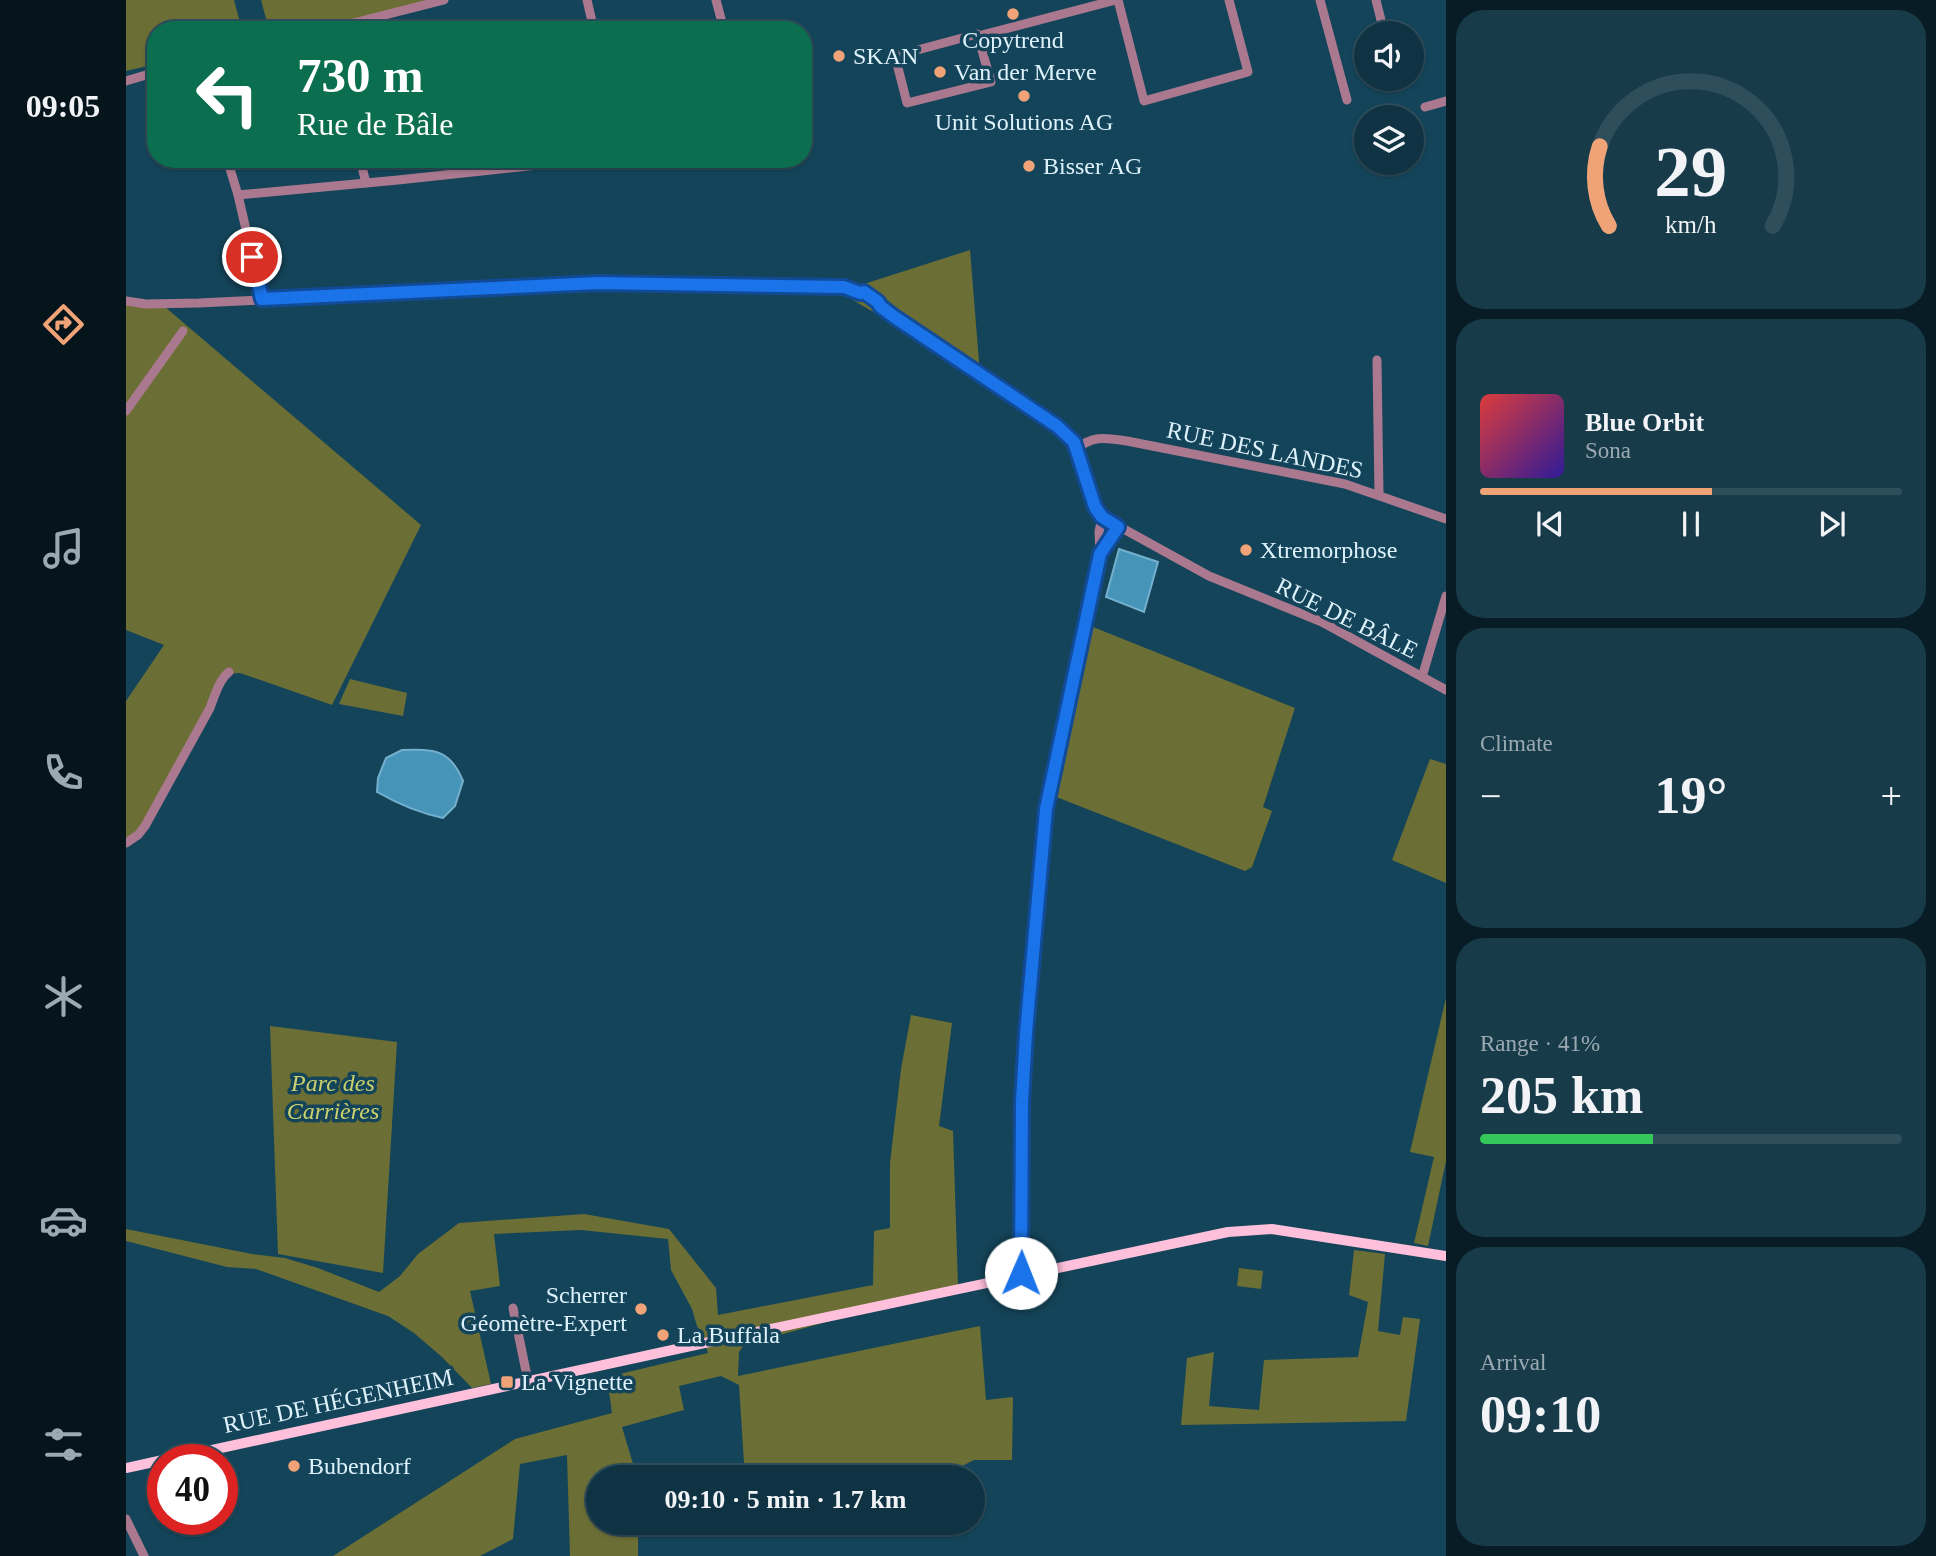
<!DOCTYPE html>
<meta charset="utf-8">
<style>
:root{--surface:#0f3343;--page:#183b4a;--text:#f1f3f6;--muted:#9baab2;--line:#2f4e5c;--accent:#efa377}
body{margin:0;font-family:Georgia,serif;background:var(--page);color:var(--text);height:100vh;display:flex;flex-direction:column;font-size:26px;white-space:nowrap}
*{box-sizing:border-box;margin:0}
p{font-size:23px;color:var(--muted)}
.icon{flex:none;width:38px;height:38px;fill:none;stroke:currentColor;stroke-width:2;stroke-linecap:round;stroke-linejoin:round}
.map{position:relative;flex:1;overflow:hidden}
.sheet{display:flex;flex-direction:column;gap:10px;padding:10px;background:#081c25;width:490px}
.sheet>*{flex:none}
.guide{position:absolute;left:21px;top:21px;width:665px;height:147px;border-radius:28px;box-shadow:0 2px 5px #0004,0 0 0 2px var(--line);background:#0b6e4f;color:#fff;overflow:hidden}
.tools{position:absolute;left:1228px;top:21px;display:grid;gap:14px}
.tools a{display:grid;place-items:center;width:70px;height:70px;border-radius:50%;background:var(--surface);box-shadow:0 2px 5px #0004,0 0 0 2px var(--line);font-size:35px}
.speed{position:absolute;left:21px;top:1444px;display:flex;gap:14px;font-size:35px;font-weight:700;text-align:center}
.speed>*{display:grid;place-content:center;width:91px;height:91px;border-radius:50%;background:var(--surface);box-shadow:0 2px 5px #0004,0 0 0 2px var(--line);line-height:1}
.speed .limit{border:10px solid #d22;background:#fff;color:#111}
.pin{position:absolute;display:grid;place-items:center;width:60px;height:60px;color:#fff;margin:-30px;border:4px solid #fff;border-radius:50%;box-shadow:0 2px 7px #0007}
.me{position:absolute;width:77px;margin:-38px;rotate:1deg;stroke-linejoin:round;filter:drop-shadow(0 0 5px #0008)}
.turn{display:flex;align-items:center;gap:24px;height:147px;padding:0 35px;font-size:32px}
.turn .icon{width:91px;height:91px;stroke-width:2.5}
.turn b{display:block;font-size:49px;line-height:60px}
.big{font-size:52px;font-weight:600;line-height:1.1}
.sheet .widget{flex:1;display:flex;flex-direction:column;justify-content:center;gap:10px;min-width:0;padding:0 24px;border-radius:28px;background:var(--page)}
.sheet .dial{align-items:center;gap:0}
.dial svg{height:182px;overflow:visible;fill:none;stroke:var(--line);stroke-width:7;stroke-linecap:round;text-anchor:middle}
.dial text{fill:var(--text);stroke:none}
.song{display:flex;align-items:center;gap:21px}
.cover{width:84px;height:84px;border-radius:10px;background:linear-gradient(135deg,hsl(0 70% 55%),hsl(250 70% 35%))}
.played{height:7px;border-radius:4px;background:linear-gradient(90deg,var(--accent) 55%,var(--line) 55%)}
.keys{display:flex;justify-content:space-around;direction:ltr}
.heat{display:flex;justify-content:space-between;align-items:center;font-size:38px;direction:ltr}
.charge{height:10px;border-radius:5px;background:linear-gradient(90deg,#34c759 41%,var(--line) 0)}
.trip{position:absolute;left:460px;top:1465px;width:399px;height:70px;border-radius:35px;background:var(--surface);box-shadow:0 2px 5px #0004,0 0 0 2px var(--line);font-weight:600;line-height:70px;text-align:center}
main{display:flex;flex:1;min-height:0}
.tab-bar{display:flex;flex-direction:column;width:126px;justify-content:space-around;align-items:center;background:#06141b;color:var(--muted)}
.tab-bar .icon{width:49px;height:49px}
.tab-bar .active{color:var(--accent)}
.tab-bar b{font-size:32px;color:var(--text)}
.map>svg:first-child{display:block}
.green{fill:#6b6e35}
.water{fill:#4794b9;stroke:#74b0cd;stroke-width:2}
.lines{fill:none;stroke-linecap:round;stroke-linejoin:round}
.minor{stroke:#ab798f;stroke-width:9}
.major{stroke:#fec0db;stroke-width:10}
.route-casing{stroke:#114b97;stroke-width:18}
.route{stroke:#1a73e8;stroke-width:12}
.poi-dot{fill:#efa377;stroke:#144459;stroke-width:2.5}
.labels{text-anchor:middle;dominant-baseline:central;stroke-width:7;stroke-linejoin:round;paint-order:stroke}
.poi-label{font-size:24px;fill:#def2fc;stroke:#144459;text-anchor:start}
.street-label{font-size:24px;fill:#def2fc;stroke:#144459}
.park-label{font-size:24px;font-style:italic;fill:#ccd16d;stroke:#144459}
</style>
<main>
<nav class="tab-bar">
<b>09:05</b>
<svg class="icon active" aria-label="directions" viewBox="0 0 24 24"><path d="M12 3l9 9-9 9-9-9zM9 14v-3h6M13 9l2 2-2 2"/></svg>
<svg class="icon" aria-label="music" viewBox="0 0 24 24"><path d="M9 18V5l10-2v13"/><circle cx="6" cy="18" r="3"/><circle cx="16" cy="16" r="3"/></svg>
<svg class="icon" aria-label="phone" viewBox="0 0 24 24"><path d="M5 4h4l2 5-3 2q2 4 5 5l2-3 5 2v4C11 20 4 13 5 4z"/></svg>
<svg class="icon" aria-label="climate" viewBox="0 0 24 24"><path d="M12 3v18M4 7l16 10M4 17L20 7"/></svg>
<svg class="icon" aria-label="car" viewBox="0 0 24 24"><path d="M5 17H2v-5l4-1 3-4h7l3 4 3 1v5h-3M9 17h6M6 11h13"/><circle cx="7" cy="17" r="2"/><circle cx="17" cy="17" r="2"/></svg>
<svg class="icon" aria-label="filters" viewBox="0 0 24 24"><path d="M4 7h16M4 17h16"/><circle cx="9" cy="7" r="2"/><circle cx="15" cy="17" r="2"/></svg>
</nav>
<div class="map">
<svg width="1320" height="1556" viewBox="0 0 1320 1556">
<rect width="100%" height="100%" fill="#144459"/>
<g class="green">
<path d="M0,0H108L116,30H30V64L0,71Z"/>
<path d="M135,0H318L200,30H143Z"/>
<path d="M844,250L854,374L713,292Z"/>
<path d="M0,304L39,307L295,525L206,705L114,673L100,674L21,829L0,848V701L38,645L0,630Z"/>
<path d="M975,573L976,588L967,627L1169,708L1137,807L1146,811L1126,867L1119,871L915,791L953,634C953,607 953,590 975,573Z"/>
<path d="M224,679L281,693L277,716L213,704Z"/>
<path d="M1304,759L1320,764V883L1266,860Z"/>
<path d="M1320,998V1161L1302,1246L1288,1243L1308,1157L1284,1152Z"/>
<path d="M785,1015L826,1023L813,1126L827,1131L832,1285L618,1345L613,1352L612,1376L854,1326L860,1400L887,1397L886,1460H848L824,1472L776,1477H626L618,1463L613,1385L595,1376L553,1386L558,1410L496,1427L511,1477H472V1522L512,1523V1556H444L441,1455L394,1464L387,1539L354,1556H207L389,1439L486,1413L481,1377L582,1353L576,1334L571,1326L566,1309L545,1270L542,1239L455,1230L368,1234L374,1286L344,1291L365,1384L346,1388L317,1358L288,1333L262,1316L130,1269L101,1267L0,1241V1229L126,1254L159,1258L192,1268L253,1292L274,1276L292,1254L333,1223L458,1214L543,1229L590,1288L592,1315L747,1285L748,1231L764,1228V1163L775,1069Z"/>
<path d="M144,1026L271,1042L257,1273L152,1254Z"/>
<path d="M1228,1250L1259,1254L1252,1331L1274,1335L1277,1317L1294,1319L1280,1421L1055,1425L1061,1358L1088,1352L1083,1406L1133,1410L1138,1360L1232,1357L1242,1302L1223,1295Z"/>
<path d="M1113,1268L1137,1271L1135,1289L1111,1286Z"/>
</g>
<g class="water">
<path d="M993,549L1032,562L1018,612L980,597Z"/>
<path d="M276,750C308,749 324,749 337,781L329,806L317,818C293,813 272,804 251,792L252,778L260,758Z"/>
</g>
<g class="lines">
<g class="minor">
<path d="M461,0L468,30"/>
<path d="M590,0L598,30"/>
<path d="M992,0L1018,101L1122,72L1103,0"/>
<path d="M1194,0L1221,100"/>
<path d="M1250,0L1255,20"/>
<path d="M200,30L318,0"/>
<path d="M851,34L769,56L781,103L865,82L852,36L990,0"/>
<path d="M0,81L30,72"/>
<path d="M1299,107L1320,101"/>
<path d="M101,159L112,195L136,299"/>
<path d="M234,159L240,183"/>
<path d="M112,195L272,180L467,159"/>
<path d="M0,301L20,304L73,303L472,283L703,285L718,287L734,293L738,292L752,301L753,306L767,316L931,426C937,431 944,436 947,442C961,465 960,495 976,517L1083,576L1196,622L1320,690"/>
<path d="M1251,360L1253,495"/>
<path d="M0,411L57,331"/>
<path d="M950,449C968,435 979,438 1001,441L1219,484L1320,519"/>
<path d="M975,553L992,527"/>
<path d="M1296,677L1320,596"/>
<path d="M0,843L12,835L19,826L84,708C89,695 93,680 103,672"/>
<path d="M894,1276L896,1101L920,809L970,576L974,554L973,532L976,517"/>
<path d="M387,1308L402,1381"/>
<path d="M0,1519L18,1556"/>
</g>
<g class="major">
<path d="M40,1460L597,1339L1102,1232L1146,1229L1320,1256"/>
<path d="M0,1468L37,1460"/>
</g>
</g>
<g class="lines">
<g class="route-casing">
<path id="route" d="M126,257L136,299L472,283L718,287L734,293L738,292L752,302L754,306L767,316L931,426L948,442L969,507L976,517L992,527L974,554L920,809L900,1033L896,1101L895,1273"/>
</g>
<use href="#route" class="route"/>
</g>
<g class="poi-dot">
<circle cx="887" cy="14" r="7"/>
<circle cx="713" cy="56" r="7"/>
<circle cx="814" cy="72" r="7"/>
<circle cx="898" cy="96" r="7"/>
<circle cx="903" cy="166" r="7"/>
<circle cx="1120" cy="550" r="7"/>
<circle cx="515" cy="1309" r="7"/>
<circle cx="537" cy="1335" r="7"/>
<rect x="374" y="1375" width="14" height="14" rx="3.5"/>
<circle cx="168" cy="1466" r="7"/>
</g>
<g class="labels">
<g class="poi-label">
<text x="887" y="40" text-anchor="middle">Copytrend</text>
<text x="727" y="56">SKAN</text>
<text x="828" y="72">Van der Merve</text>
<text x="898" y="122" text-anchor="middle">Unit Solutions AG</text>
<text x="917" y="166">Bisser AG</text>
<text x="1134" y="550">Xtremorphose</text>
<text x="501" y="1295" text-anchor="end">Scherrer<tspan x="501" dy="28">Géomètre-Expert</tspan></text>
<text x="551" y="1335">La Buffala</text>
<text x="395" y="1382">La Vignette</text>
<text x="182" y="1466">Bubendorf</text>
</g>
<g class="street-label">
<text transform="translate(1139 450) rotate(12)">RUE DES LANDES</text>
<text transform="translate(1221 618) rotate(26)">RUE DE BÂLE</text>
<text transform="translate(212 1401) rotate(-12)">RUE DE HÉGENHEIM</text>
</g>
<g class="park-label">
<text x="207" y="1083">Parc des<tspan x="207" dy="28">Carrières</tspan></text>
</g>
</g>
</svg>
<div class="tools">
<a><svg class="icon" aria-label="sound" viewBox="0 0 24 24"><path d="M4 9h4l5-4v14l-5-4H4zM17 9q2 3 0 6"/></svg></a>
<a><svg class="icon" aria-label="layers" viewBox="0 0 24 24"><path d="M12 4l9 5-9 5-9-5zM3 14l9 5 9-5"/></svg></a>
</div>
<div class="speed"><div class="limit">40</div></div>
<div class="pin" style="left:126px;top:257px;background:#d93025"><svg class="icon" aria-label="arrive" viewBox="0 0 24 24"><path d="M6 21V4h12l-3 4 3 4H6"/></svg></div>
<svg class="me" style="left:895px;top:1273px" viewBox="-20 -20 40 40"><circle r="19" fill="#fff"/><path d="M0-13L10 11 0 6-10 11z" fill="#1a73e8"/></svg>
<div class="trip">09:10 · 5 min · 1.7 km</div>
<div class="guide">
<div class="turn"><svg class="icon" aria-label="left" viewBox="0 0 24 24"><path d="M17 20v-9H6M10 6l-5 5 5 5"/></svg><div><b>730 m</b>Rue de Bâle</div></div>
</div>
</div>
<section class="sheet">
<div class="widget dial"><svg viewBox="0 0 100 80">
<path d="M14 69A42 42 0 1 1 86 69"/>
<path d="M14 69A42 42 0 0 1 10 34" stroke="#efa377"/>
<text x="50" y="56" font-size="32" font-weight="700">29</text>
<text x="50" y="72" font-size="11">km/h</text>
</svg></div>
<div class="widget">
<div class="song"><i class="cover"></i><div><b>Blue Orbit</b><p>Sona</p></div></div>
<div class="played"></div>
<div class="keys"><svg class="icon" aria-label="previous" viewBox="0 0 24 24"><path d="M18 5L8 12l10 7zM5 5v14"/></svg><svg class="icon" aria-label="pause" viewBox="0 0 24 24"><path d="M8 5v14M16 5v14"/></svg><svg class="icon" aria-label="next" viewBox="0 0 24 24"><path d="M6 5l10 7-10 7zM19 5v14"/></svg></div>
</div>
<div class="widget"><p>Climate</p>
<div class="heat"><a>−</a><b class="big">19°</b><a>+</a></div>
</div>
<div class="widget"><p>Range · 41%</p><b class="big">205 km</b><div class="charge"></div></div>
<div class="widget"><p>Arrival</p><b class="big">09:10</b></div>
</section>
</main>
